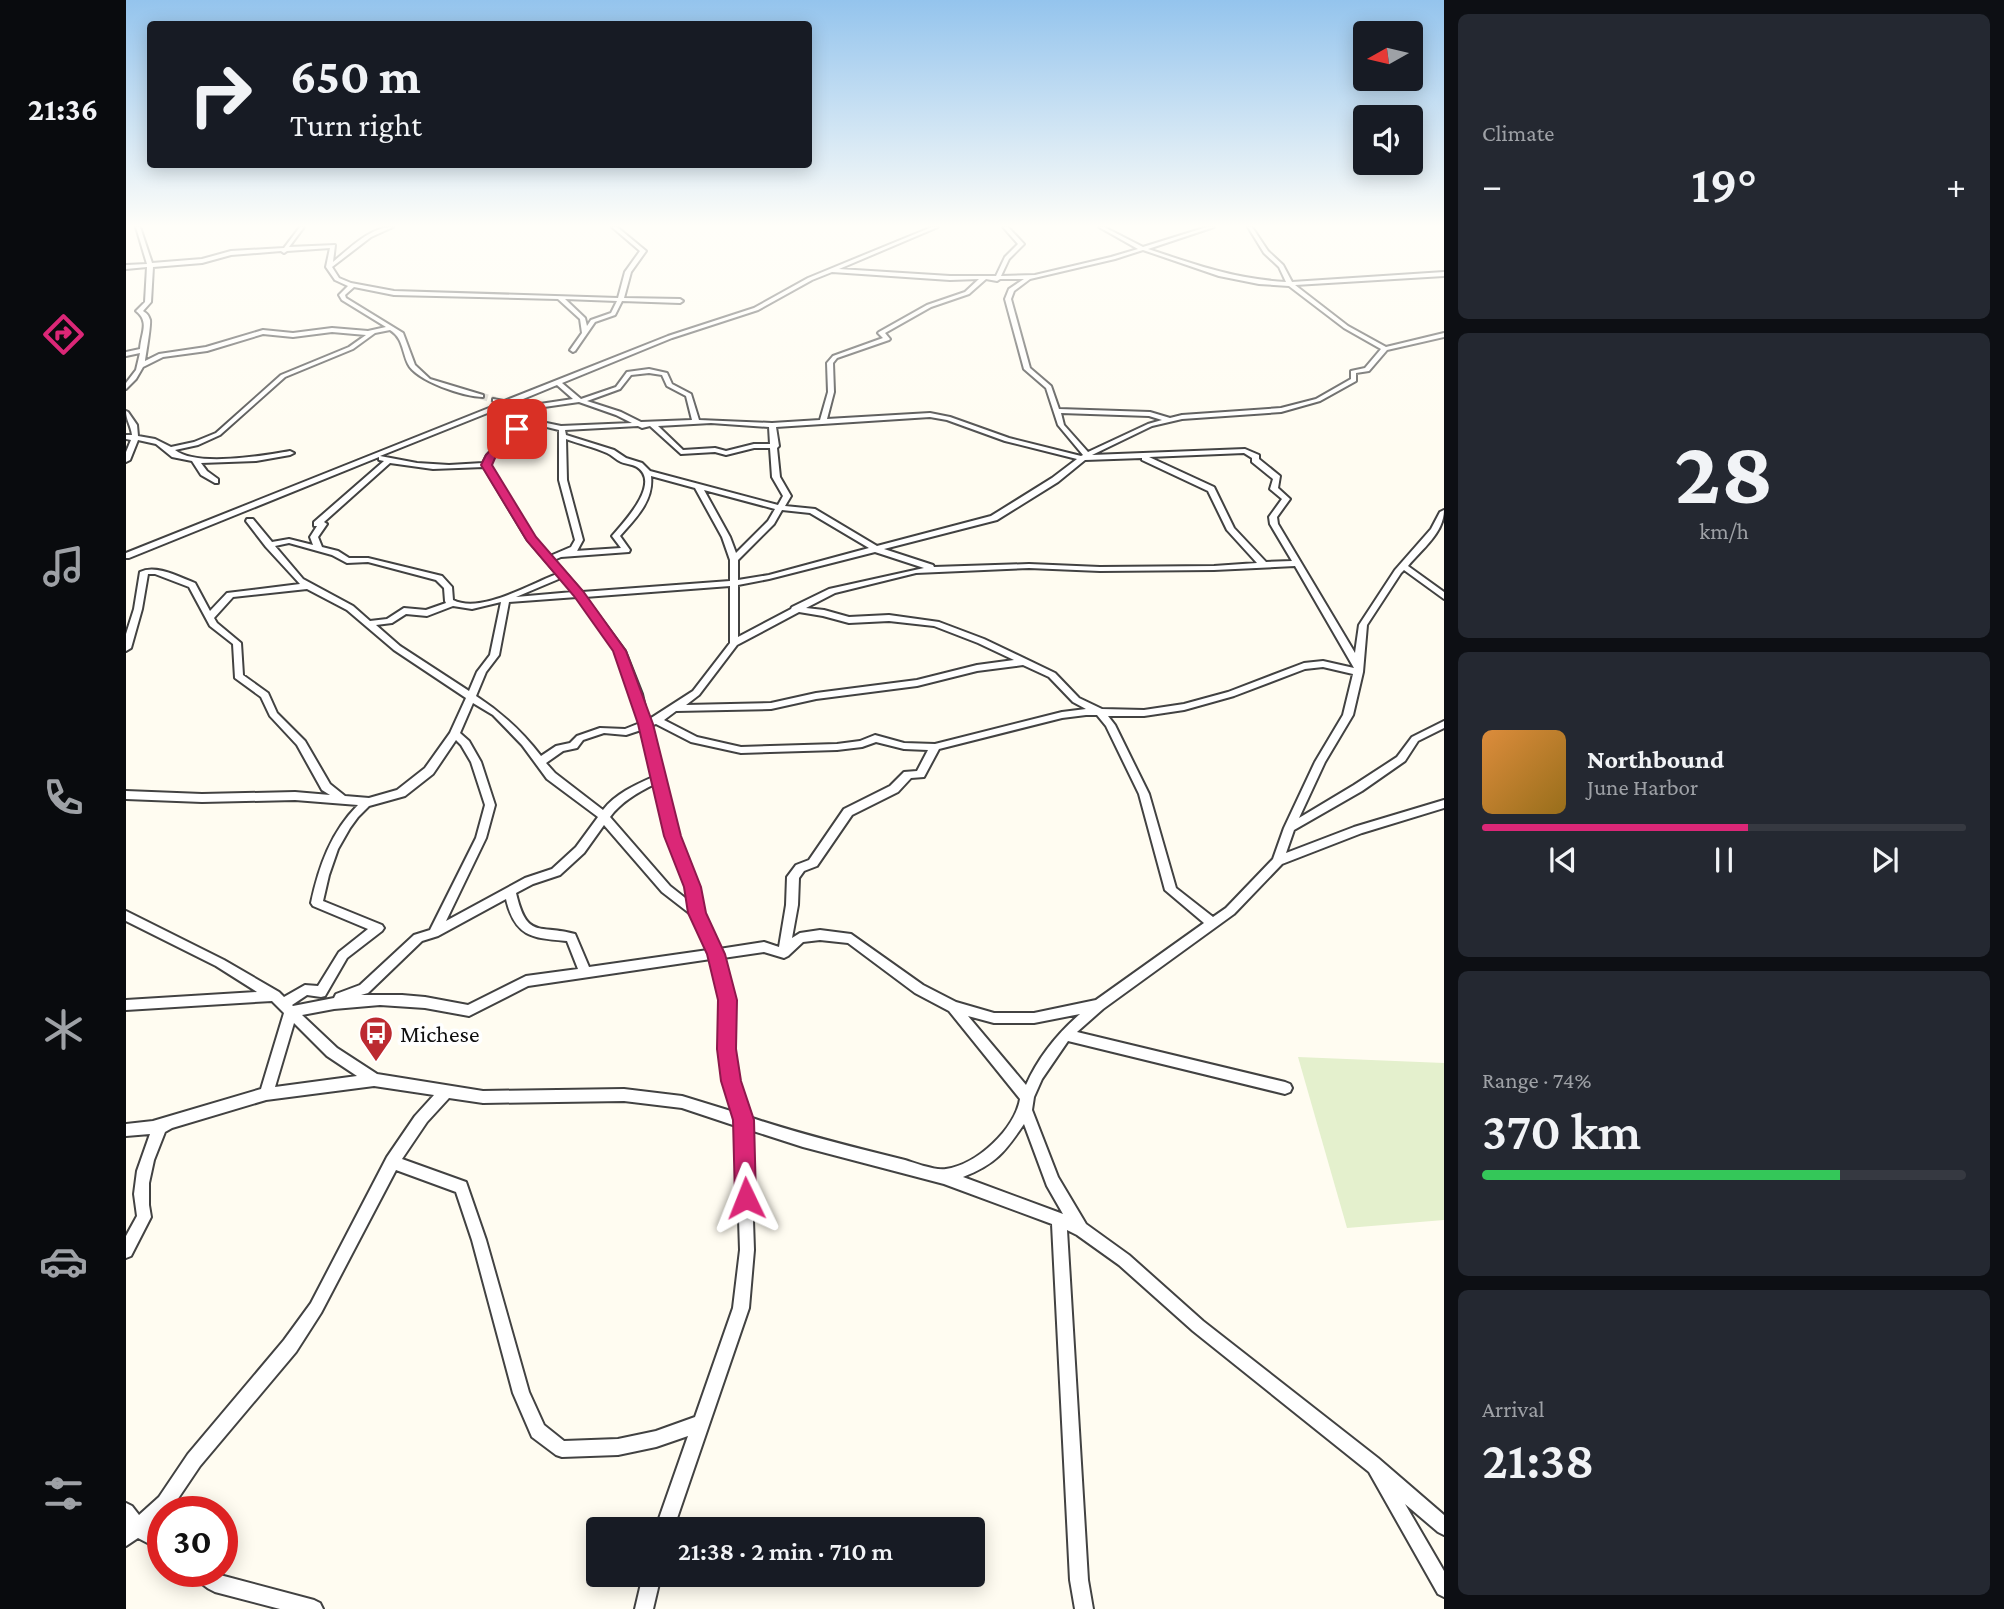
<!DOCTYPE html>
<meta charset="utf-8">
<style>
:root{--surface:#171b24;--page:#242831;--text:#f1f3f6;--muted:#9ea1a6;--line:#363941;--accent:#db2777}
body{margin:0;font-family:"Crimson Pro",serif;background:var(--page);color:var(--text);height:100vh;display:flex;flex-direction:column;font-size:26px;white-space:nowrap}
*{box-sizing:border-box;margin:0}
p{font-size:23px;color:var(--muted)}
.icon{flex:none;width:38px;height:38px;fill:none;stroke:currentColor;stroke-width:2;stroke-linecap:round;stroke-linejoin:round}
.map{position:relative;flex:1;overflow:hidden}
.panel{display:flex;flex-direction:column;gap:14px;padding:14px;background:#0d0f14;width:560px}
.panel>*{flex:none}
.guide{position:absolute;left:21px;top:21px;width:665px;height:147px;border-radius:7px;box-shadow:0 4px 18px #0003;background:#171b24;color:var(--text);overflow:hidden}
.needle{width:46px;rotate:262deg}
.fabs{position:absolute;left:1227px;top:21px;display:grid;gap:14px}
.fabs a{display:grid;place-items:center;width:70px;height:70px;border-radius:7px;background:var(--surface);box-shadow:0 4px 18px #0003;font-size:35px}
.speed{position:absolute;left:21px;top:1496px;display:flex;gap:14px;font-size:35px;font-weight:700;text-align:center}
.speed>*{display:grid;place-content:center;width:91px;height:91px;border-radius:50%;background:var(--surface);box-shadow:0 4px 18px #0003;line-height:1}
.speed .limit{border:10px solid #d22;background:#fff;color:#111}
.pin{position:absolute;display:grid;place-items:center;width:60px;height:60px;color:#fff;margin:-30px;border-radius:14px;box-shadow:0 4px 10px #0006}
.me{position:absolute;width:77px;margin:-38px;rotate:358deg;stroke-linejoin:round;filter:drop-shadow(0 0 5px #0008)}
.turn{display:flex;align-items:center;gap:24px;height:147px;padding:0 28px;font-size:32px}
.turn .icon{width:91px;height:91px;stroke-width:2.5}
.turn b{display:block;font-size:49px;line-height:60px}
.big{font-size:52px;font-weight:600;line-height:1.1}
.panel .tile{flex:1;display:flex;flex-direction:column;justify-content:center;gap:10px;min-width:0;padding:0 24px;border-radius:10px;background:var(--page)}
.panel .dial{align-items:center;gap:0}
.dial b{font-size:91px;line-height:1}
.song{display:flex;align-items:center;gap:21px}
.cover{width:84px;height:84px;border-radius:10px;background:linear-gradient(135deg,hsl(30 70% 55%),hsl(40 70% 35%))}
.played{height:7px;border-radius:4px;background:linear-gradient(90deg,var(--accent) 55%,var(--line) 55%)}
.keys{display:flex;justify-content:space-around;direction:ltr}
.heat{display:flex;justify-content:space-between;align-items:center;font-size:38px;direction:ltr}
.charge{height:10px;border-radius:5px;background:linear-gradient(90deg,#34c759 74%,var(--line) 0)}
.trip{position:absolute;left:460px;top:1517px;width:399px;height:70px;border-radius:7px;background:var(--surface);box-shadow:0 4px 18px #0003;font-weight:600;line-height:70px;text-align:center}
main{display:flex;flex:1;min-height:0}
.tab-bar{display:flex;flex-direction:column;width:126px;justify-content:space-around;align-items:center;background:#090b0e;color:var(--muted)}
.tab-bar .icon{width:49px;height:49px}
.tab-bar .on{color:var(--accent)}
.tab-bar b{font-size:32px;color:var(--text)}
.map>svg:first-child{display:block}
.pitch{fill:#e4f0cd}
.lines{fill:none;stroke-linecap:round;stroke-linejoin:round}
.street-tunnel{stroke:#dbd8cf;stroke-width:7;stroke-dasharray:7 3.5;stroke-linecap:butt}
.street-casing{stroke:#424242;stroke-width:4}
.street{fill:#fff;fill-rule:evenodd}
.route{fill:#db2777;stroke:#8e194d;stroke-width:2}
.labels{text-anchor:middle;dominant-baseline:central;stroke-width:7;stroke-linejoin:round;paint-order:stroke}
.near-poi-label{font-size:24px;fill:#0f0f0f;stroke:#fff;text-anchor:start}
</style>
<main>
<nav class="tab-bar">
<b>21:36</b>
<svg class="icon on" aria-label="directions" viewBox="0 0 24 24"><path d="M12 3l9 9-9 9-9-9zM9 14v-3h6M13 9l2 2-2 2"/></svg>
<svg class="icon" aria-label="music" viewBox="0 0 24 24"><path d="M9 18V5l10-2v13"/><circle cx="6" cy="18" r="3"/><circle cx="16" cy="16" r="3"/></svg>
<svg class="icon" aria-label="phone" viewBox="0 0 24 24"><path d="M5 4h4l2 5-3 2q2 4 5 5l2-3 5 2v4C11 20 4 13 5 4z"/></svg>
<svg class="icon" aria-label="climate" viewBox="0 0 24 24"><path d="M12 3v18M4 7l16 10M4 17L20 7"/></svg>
<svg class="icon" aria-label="car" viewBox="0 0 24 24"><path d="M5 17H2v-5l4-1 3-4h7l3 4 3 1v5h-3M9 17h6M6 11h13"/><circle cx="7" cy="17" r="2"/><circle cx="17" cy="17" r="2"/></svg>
<svg class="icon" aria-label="filters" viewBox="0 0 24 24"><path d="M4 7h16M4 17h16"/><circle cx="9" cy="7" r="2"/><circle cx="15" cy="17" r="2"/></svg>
</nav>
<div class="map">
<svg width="1318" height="1609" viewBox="0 0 1318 1609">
<rect width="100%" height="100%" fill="#fffcf1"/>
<path class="pitch" d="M1172,1057L1318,1063V1220L1221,1228Z"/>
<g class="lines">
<path class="street-tunnel" d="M355,396L369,400"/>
<g class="street-casing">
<g id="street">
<path d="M10,227H14L26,263L76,259L105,251L158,248L174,227H178L163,247L209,245L207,262C224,248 244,227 267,227L245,237L206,267L213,278L225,283L268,291L492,298L499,272L514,251L486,227H491L520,251L505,272L498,298L554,299L557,301L554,303L496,301L489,315L469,322L449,351L447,352L444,350L456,333L454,319L432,299L268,295L228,287L219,295L220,298L277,333L289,365L304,379L357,395V397C339,397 290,381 282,364C276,351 277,338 264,330L249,333L227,349L159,377L94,435L72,445L49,450C70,467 137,456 164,451L168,453L164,455L130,461L75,463L81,471L92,479V483H89L75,475L66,461L46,457L30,444L12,440L4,460L0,462V452L5,440L0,439V435H6C5,426 0,420 0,411L2,412L11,425L12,436L29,439L45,447L68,442L90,433L155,375L223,347L240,335L206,332L167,337L137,334L81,351L37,357L17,367L10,379L0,389V383L10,370L14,353L0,356V352L14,349C15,333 24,322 10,311L19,302L21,267L0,269V265L21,264ZM204,248L200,267L209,280L222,286L213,295L216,300L260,327L242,331L206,328L167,333L137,330L80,347L33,354L19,361C20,354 25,325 24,320C22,314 21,314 17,311L25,302L27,267L76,263L105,255L155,251L158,253L161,251ZM439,299L491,301L485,313L465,320L461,326L459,318Z"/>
<path d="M806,227H812L713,269L824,276H870L879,257L892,244L877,227H882L898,244L883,259L875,276L909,275L985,257L1012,249L973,227H978L1017,247L1081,227H1088L1022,249C1070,265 1109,279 1160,282L1153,267L1138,253L1122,227H1126L1142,251L1157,265L1166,282L1318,272V276L1169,285L1222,326L1260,347L1318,333V337L1261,350L1243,371L1230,373V381L1194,401L1155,412L1056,419L1026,426L966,455L1119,449L1133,455V459L1154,476L1152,488L1164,499L1151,517L1152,524L1229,653L1233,625L1269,570L1305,529L1314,512L1318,510C1318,533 1296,549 1282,566L1318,592V599L1278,570L1275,573L1241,625L1237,672L1227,715L1199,762L1173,818L1228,785L1271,757L1286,737L1318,721V728L1292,741L1279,761L1236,791L1168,830L1160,853L1228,827L1318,800V808L1236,833L1156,864L1108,914L977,1009L951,1032L1159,1082L1164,1084L1166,1088L1164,1092L1159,1094L942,1041L916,1079L908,1097L906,1110L932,1177L960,1224L1003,1255L1077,1321L1252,1458L1318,1515V1535L1312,1532L1279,1504L1318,1571V1597L1312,1594L1243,1472L1067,1331L993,1265L951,1235L941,1230L962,1580L967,1609H949L944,1580L926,1224L818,1184L677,1147L624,1130L628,1250L623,1308L547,1530H529L562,1436L530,1447L492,1455L436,1457L430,1455L406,1437L387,1393L346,1240L330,1192L270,1170L195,1313L170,1352L74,1466L45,1509L42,1512H37V1516L26,1526L37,1532V1551L12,1538L0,1546V1503L6,1506L13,1515L33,1497L62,1454L158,1340L185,1303L261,1157L289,1116L308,1095L248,1086L140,1100L46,1128L39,1132L28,1160L23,1183V1205L25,1217L5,1256L0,1258V1236L11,1216L8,1194L11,1171L24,1134L0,1136V1124L27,1121L135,1089L158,1013L146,1001L0,1010V1000L131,992L90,966L0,921V911L98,960L153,992L158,997L179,985L192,986L213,952L242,929L187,906L185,903C193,866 205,832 232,805L169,800L76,802L0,799V791L76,794L169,792L204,795L196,790L171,745L144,716L135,697L109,678L107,644L84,626L63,587L29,574H22L16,609L5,648L0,651V634L8,609L14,572C30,564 53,577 69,583L84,611L101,593L174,584L140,547L120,521L121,519H127L146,542L163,539L187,545L184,537L191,526H188V522L258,461L253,460V457L3,558H0V553L373,404L367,401V399L378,401L542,336L628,308L682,278ZM1017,250L1093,276L1133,284L1163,286L1218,328L1255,349L1239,368L1225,371V379L1190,399L1155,408L1056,415L1044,418L1024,412L933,409L925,386L904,368L885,299L888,291L904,279L989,259ZM706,272L824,280L853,279L839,292L801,305L753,332L752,333L757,338L707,356L701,363L702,392L694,420L646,423L573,420L565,394L546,384L541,373L523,369L501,372L490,387L455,399L436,383L546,338L632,310L686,280ZM860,279L871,281L874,279H898L883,289L879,299L898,369L920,388L932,425L957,455L955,456L883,438L824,417L804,413L701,419L708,392L707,363L711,358L763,340L764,339L759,333L805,307L843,294ZM523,373L536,375L541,386L560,396L566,420L515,422L495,412L461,401L494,389L505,375ZM431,385L447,399L394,407L385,404ZM453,402L490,415L506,423L435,426L401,419L397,410ZM379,406L390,410L394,420L361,455L357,463L323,465L291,463L254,456ZM935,413L1023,416L1036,420L1022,424L962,452L938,425ZM804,417L821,420L879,441L951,459L926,478L865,516L751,546L689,509L659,506L665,496L654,477L651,448L653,446L650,427ZM400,422L433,430V480L449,540L445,547L424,556L408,538L364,465L367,458ZM585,423L643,427L644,444H628L600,451L589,448L557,450L532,426ZM512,426L516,428L524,426L555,454L589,452L600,455L628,448H644L646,477L657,496L652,505L524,471L516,463L500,458L488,450L440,435L439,430ZM440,439C453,444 468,447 481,453C486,455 490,460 495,462C500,464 506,464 511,467C536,483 497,523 486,536L495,548L449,551H451L457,540L441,480ZM1118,453L1126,458V462L1147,479L1144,489L1156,499L1143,517L1144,524L1166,561L1140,562L1108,528L1088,487L1023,457ZM1016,458V460L1082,491L1101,530L1131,563L1088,566L974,567L903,564L808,567L807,565L758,549L871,520L932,482L959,460ZM264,463L307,469L358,467L401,539L431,574C404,584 355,614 327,600L326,587L316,576L242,558H223L212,551L196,547L192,537L201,524L198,522ZM525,476L569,488L596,537L604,560V581L456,592L428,560L435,557L503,552L504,550L494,536C509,519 528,501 525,476ZM578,490L649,509L642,521L610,553L604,537ZM656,510L684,513L743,548L643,575L612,580V560L648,524ZM163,543L206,555L221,563L242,562L310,580L318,588L319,601L320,603L300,610L278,608L261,619L244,621L227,606L177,579L149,546ZM749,552L798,568L703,589L666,607L665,609L612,637V585L643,579ZM1169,566L1228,668L1197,661L1178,663L1102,692L1058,704L1018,710L976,709L953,698L929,673L858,639L813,622L763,615L723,617L698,610L680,608L709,593L790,573L903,568L974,571L1088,570ZM435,578L447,592L390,597ZM604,586V643L567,691L522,720L516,694L499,651L459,597ZM181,589L221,610L268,650L340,698L324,733L299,768L271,790L243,798L219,796L204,784L179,741L151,713L142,693L117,675L115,643L91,623L88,618L107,597ZM451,597L490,651L506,694L514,723L499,729L474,728L451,736L444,743L430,746L415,756C396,731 376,713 350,696L360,672L373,655L383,602ZM375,602L364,655L351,672L343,691L274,646L250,625L266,623L280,614L301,616L327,606L346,609ZM673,612L697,616L723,623L763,621L808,626L852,643L888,660L851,665L791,680L690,693L645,703L560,705L573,695L611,645ZM897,665L923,677L947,702L960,709L936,712L809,744L778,743L749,735L734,741L711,744L615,747L571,737L538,720L550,711L645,709L690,699L791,686L851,671ZM1197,667L1227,674L1217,715L1189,762L1158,828L1147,859L1100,908L1087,917L1050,888L1023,794L989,725L982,716H1018L1058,710L1108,696L1179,669ZM347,703L367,715L396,745L421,779L472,817L450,847L426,869L399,878L320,921L360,838L369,805L355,762L343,741L334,733ZM960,715H971L980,726L1013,794L1039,890L1078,923L970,1000L908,1013H868L830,1002L797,985L725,934L694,930L674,933L666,938L672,905L673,878L678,871L691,866L726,815L772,792L785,778L798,777L813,749L936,718ZM530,724L565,742L615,753L711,750L736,747L750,742L778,749L802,750L791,771L778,772L764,786L718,809L683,860L670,865L661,877L660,905L653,947L638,942L593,949L577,913L573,887L552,836L524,726ZM515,730L527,777C509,785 489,794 477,810L429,773L420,763L437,751L451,748L457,740L478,733L500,735ZM330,740L335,745L345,762L359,805L350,838L304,930L288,935L234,985L210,994L208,998L167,1006L166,1005L181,995L195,997L199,996L221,958L256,931L258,928L256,925L197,901L203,875L212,849L224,828L232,817L243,806L279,796L307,774ZM529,784L542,836L561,887L563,901L544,886L484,817C495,802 512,792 529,784ZM478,825L536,892L567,916L582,950L463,967L449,934C413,924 401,940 390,893L407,884L434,875L458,853ZM380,899C389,937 406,938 441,941L452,969L400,976L342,1005L299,997L276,995H235L242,993L296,941L312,936ZM694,940L722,943L789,993L823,1011L894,1099C889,1129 851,1165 820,1169C810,1171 789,1163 779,1160C726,1147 674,1134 623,1117L612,1081L606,1049L607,1001L597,958L638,952L658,958L662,956L677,942ZM585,959L595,1001L594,1049L598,1081L608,1112L556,1096L498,1089L357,1091L251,1074L211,1048L176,1015L208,1009L254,1005L299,1008L343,1016L402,986ZM954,1014C931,1034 912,1058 900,1085L842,1016L868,1023H908ZM168,1023L201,1056L231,1076L149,1087ZM323,1098L357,1103L498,1101L556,1108L610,1126L614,1250L607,1308L569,1417L530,1431L492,1439L438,1441L418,1425L403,1392L360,1240L340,1182L276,1159L301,1122ZM898,1124L921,1186L937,1214L837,1177C870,1164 879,1152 898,1124Z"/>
<path d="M67,1572H89L94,1575L188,1600L194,1603L197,1609H154L89,1592C80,1588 71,1581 67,1572Z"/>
<path d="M517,1575H535L527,1609H509Z"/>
</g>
</g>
<use href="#street" class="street"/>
</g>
<linearGradient id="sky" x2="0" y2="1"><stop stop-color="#94c4ed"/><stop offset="0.5" stop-color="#fffef9"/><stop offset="1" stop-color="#fffef9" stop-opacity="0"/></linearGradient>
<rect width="1318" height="452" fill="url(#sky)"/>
<path class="route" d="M387,427L396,429L369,458L366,465L410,537L457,591L500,651L527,724L555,836L575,887L580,913L599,954L611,1000L610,1049L615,1081L628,1120L630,1198L627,1206L620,1209L612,1206L609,1198L607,1120L595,1081L591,1049L592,1000L581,954L562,913L558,887L538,836L512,724L487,651L448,596L401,541L355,465L360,455Z"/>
<defs>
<g id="bus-pin" transform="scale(1.75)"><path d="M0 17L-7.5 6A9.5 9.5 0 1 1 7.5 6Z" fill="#bc2a30" stroke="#fff"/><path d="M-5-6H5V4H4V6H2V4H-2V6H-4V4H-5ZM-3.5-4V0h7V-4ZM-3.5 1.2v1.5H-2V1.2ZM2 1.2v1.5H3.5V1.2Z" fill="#fff"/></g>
</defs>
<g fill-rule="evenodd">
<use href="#bus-pin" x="250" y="1033"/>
</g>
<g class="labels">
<g class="near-poi-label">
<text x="274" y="1033">Michese</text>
</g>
</g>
</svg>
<div class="fabs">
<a><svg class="needle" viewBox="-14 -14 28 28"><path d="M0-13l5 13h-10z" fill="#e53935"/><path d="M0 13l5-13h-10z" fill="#9ea1a6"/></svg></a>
<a><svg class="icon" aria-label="sound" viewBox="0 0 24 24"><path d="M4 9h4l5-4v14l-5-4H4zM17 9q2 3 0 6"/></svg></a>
</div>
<div class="speed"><div class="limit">30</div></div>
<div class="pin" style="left:391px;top:429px;background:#d93025"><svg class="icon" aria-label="arrive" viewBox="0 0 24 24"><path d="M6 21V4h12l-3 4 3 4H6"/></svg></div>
<svg class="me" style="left:620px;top:1198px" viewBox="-20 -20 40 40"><path d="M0-17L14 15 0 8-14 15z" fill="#db2777" stroke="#fff" stroke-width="4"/></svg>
<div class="trip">21:38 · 2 min · 710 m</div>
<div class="guide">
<div class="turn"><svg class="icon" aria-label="right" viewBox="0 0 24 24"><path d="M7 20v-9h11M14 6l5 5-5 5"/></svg><div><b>650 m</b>Turn right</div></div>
</div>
</div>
<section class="panel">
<div class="tile"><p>Climate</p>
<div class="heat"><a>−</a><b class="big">19°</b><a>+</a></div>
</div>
<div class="tile dial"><b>28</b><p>km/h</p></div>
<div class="tile">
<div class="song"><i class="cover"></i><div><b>Northbound</b><p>June Harbor</p></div></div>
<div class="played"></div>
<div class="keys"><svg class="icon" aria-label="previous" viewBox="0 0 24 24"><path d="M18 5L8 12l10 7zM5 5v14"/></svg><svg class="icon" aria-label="pause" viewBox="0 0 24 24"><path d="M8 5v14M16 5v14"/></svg><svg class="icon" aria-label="next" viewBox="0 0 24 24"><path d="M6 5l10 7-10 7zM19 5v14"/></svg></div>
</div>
<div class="tile"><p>Range · 74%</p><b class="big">370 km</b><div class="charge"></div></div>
<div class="tile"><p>Arrival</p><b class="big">21:38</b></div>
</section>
</main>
